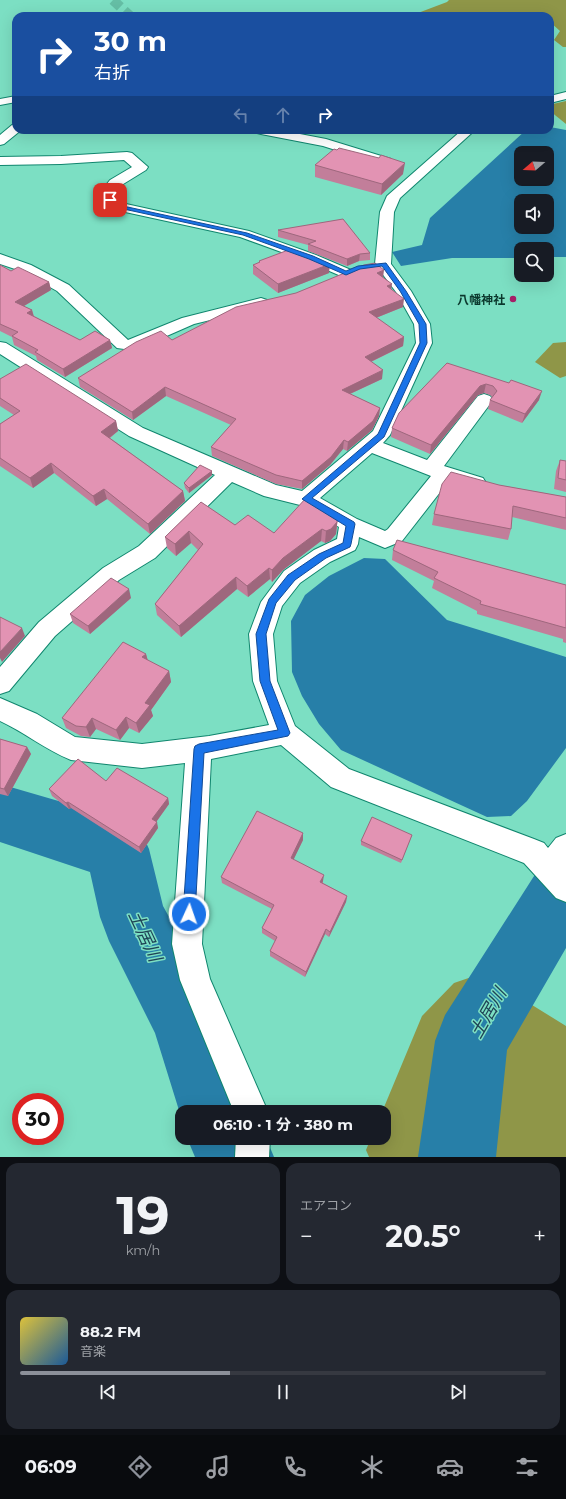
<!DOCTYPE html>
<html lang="ja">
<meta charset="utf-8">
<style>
:root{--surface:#171b24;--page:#242831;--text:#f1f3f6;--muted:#9ea1a6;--line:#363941;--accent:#8c9099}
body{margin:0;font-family:Montserrat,"Noto Sans JP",sans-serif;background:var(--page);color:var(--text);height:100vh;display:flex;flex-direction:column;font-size:15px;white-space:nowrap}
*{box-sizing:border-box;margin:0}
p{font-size:13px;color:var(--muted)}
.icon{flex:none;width:22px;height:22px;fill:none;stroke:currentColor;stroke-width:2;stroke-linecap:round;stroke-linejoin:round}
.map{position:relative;height:1157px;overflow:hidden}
.side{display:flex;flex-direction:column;gap:6px;padding:6px;background:#0d0f14;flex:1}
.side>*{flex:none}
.banner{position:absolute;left:12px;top:12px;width:542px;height:122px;border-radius:12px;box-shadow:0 4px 16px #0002;background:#1a4fa0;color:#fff;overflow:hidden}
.needle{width:26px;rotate:251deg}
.controls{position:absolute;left:514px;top:146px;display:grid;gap:8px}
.controls a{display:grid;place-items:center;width:40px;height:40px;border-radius:8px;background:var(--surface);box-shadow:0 4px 16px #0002;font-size:20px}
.speed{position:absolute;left:12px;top:1093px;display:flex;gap:8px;font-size:20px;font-weight:700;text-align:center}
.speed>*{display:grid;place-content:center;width:52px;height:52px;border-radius:50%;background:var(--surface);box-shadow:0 4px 16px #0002;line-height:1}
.speed .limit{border:6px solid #d22;background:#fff;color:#111}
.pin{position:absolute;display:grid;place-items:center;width:34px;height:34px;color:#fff;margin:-17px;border-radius:8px;box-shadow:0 2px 6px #0006}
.me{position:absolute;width:44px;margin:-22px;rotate:3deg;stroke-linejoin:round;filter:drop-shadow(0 0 3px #0008)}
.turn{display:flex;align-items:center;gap:14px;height:84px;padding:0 16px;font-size:18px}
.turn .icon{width:52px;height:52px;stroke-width:2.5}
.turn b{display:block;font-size:28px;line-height:34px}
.lanes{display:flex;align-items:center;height:38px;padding:0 16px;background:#0003;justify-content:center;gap:20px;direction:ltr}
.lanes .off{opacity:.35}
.big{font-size:30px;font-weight:700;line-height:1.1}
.side .tile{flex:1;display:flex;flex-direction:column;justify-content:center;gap:6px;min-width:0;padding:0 14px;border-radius:12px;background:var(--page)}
.side .dial{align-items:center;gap:0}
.dial b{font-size:52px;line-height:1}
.song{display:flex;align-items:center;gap:12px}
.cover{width:48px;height:48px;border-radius:6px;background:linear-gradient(135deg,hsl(50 70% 55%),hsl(210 70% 35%))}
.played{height:4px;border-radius:2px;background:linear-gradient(90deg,var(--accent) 40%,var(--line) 40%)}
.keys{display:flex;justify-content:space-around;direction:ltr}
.heat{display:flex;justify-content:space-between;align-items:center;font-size:22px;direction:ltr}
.side .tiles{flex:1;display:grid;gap:6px;grid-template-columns:1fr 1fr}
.tile:last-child{grid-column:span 2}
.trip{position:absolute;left:175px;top:1105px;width:216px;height:40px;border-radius:12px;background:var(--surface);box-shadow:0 4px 16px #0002;font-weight:700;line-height:40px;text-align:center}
.menu{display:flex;height:64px;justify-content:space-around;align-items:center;background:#090b0e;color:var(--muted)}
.menu .icon{width:28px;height:28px}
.menu .active{color:var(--accent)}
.menu b{font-size:18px;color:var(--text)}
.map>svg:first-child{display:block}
.forest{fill:#8f9648}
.water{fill:#277fa8;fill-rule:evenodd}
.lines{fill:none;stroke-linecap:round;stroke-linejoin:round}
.river{fill:#277fa8;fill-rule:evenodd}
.minor-tunnel{stroke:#65bea5;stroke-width:10;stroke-dasharray:10 5.5;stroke-linecap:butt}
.minor-casing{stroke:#10866e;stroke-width:2}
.minor{fill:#fff;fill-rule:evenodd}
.wall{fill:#c27e9a}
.shaded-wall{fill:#9e677d}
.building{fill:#e293b3;stroke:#9e677d}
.route{fill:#1a73e8;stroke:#114b97}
.poi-dot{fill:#a51e67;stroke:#7cdfc3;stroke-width:1.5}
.labels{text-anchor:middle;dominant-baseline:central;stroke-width:3;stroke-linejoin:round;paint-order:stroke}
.far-poi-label{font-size:12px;font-weight:bold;fill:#0b382d;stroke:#7cdfc3;text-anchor:end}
.near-water-label{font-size:18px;font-style:italic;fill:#1f4356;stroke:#7cdfc3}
</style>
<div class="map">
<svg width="566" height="1157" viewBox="0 0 566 1157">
<rect width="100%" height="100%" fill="#7cdfc3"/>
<g class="forest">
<path d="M449,0H566V47H563L554,40L560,31L550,22V16L521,12L505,16H410L447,2Z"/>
<path d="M566,101V124L550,111L553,104Z"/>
<path d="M566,342V376L560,378L535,362L553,343Z"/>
<path d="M489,971L524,1000L566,1026V1157H369L366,1150L371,1138H384V1112H382L422,1016L454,983Z"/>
</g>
<g class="water">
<path d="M550,127L566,130V257H547V249H521V258H452L401,266L392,252L422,245L430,218L526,130H550ZM521,153H547V179H521ZM521,201H547V227H521Z"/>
<path d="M364,558L385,559L447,620L566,657V748L527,801L511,816L487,817L341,750L319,724L302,696L292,672L291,621L305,595L329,576Z"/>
</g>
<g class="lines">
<g class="river">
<path d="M0,784L117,818L139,827L149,849L163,906L213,997L224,1022L255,1112H182V1120L155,1033L109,941L100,917L90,872L0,842Z"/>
<path d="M566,852V948L507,1050L496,1157H418L435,1041L445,1015L543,862Z"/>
<path d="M187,1138H266L274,1157H195Z"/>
</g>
<path class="minor-tunnel" d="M113,0L130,16"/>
<g class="minor-casing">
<g id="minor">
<path d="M566,92V99L550,103V96Z"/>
<path d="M16,96V102L0,105V99Z"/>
<path d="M16,124V130L20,131L4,144L0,145V135L12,125Z"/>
<path d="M255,130H279L326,139L391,159L392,162L391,165L386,166L323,146L261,134L257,133Z"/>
<path d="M462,130H475L400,198L394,212L391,264L411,291L430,324L432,343L390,435L383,443L427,460L478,396L484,394L490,396L493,400L490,404L444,466L483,478L486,483L483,488L476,490L448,482L402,541L385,548L359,537L358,544L355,550L330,562L300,583L282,606L273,634L277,681L295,726L349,769L534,839L544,843L548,848L556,838L566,834V902L556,898L524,863L331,787L281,745L211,759L202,944L210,979L268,1112H234L180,980L172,944L185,763L142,768L71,760C46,750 24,732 0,721V698L37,714L75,737L142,744L209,736L269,725L253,681L249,634L261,602L284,571L314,550L337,539L339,527L300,505L264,496L232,482L155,558L119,580L55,636L9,691L0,694V667L39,622L103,568L139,546L215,475L129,436L0,354V342L6,343L143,428L276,485L302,491L373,431L416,343L414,324L396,292L375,264L380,212L387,196ZM372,453L431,476L388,529L385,531L357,519L320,498Z"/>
<path d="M127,152L132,153L148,167L146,170L120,186L116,190L117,198L126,204L249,231L316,255L351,270L354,273L351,276L346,278L341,276L306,261L240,237L116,210C105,203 103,203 102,190L110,180L132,167L124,160L61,164L0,165V157L61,156Z"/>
<path d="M0,254L31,265L69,285L128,340L182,318L261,298L267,300L269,303L267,306L194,324L137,349C130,350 124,349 117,348L57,291L21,271L0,264Z"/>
<path d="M236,1138H270L269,1157H235Z"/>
</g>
</g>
<use href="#minor" class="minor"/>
</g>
<g class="wall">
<path d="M315,165L403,174L381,195L315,177Z"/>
<path d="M278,230L370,253V260L359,261L347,266L308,251V245L278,237Z"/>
<path d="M259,261L329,273L278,293L253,274V265L259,263Z"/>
<path d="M0,265L11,271L49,282L51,290L24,306L32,310L34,316L80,340H110L112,348L65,377L37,360L36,356L14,345L12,337L0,331Z"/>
<path d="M383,277L403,307L376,318L404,337L403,346L371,362L382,379L350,394L380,408L379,416L372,430L347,451L343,449L330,465L302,489L276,484L212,456L211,447L231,425L166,396L133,420L80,387L78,378L172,340Z"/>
<path d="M447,363L539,400L522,423L488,409L490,400L492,397L490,395L484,393L478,395L430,454L391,437L392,428Z"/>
<path d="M0,379L116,421L118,431L110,438L183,491L185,501L150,534L107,499L96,506L54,473L33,488L0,466V424L14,415L0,406Z"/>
<path d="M560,460L566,461V492L554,489L556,471Z"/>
<path d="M212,471V475L189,493L185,488L184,483Z"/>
<path d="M499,485L566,497V530L512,517L511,529L508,540L432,525L434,514Z"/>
<path d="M201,502L235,525L274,533L338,516L336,534L330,541L325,543L321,541L283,570L272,582L270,579L248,597L237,589L181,637L157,615L155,604L198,550L191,543L176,556L167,548L165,537Z"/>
<path d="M393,550L566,585V643L563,642V639L477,614V611L432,588L434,581L392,560Z"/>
<path d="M131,598L90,634L73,623L70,614Z"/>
<path d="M146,654L148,661L169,671L171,682L151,710L153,716L139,733L129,728L120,740L96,729L90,737L81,736L66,728L62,718Z"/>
<path d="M0,739L27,747L31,754L8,796L0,794Z"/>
<path d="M106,781L168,798L169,804L156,822L158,828L141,853L71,808L69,809L52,796L49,789Z"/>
<path d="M303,833V840L293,860L323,881V883L347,896L346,902L329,937L325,934L305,977L270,956V951L275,941L262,933V928L272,909L222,883L221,877Z"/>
<path d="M412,835L401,863L361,845V841Z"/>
</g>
<g class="shaded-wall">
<path d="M405,163L403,174L381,195L382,184Z"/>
<path d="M360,254L359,261L347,266V259Z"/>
<path d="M330,264L329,273L278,293V284Z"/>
<path d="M384,270L383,278L377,273Z"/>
<path d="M49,282L51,290L17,310L15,302Z"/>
<path d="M392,284L391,292L387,286Z"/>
<path d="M404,299L403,307L368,321L369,312Z"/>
<path d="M32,310L34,318L27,313Z"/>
<path d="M404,337L403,346L364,365L365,357Z"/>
<path d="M110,340L112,348L65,377L63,369Z"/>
<path d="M383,370L382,379L341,398L342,390Z"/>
<path d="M486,384L484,393L478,395L430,454L431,445L480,386Z"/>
<path d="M165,387L166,396L133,420L132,412Z"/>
<path d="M542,391L539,400L522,423L525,414Z"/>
<path d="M380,408L379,416L372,430L347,451L348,442Z"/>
<path d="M116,421L118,431L104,442L101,432Z"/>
<path d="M344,440L343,449L330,465L302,489V481Z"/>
<path d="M51,463L54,473L33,488L30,478Z"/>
<path d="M212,471V475L189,493V488Z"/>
<path d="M104,489L107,499L96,506L93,496Z"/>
<path d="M183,491L185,501L150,534L148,524Z"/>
<path d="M338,516L336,534L330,541L325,543L326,531Z"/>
<path d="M322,529L321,541L283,570L272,582V570L283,558Z"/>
<path d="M189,531L191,543L176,556L175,544Z"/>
<path d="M269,568L270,579L248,597L247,586Z"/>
<path d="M236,577L237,589L181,637L179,626Z"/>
<path d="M129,589L131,598L90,634L88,626Z"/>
<path d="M22,628L25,636L2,662L0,658V652Z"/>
<path d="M146,654L149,665L142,657Z"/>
<path d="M169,671L171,682L151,710L153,716L139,733L136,723L145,703Z"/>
<path d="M126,717L129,728L120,740L116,730Z"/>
<path d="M92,718L96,729L90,737L86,727Z"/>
<path d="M27,747L31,754L8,796L4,789Z"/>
<path d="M168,798L169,804L154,825L152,819Z"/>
<path d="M68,802L71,808L69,809L66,803Z"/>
<path d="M157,822L158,828L141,853L139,847Z"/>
<path d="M303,833V840L291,865V858Z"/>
<path d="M324,875L323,881L320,888V882Z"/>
<path d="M347,896L346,902L329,937L330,932Z"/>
<path d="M326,929L325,934L305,977L306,972Z"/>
</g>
<g class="building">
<path d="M339,148L379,158L381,155L405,163L382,184L315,165L334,149L337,150Z"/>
<path d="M343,219L370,253L360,254L347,259L308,244L316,241L278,230Z"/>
<path d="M291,249L330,264L278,284L253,265L260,262L259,261Z"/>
<path d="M375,263L384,270L377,273L392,284L387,286L404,299L369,312L404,337L365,357L383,370L342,390L380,408L373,421L348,442L344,440L331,457L302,481L276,475L211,447L236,419L165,387L132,412L78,378L136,342L161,331L172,340L236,307L296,293L364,265Z"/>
<path d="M0,265L11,271L18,267L49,282L15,302L32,310L27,313L80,340L95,331L110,340L63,369L35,352L38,350L12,336L18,332L0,324Z"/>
<path d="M447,363L509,383L511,380L542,391L525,414L490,400L497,391L493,386L486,384L480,386L431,445L392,428L399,413Z"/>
<path d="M26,364L116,421L101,432L183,491L148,524L104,489L93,496L51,463L30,478L0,458V424L20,411L0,398V379Z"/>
<path d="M560,460L566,461V480L558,478Z"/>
<path d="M200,465L212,471L189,488L184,483Z"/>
<path d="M451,472L499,485L566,497V518L513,506L511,529L434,514L442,484Z"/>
<path d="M306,498L338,516L337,522L331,529L326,531L322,529L283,558L272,570L269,568L247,586L236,577L179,626L155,604L203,544L189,531L175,544L165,537L201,502L235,525L248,515L274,533Z"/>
<path d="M397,540L566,585V628L480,604L481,601L434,578L438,572L393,550Z"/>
<path d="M111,578L129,589L88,626L70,614Z"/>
<path d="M0,617L22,628L0,652Z"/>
<path d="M123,642L146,654L142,657L169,671L145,703L150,705L136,723L126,717L116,730L92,718L86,727L76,726L62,718Z"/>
<path d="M0,739L27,747L4,789L0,788Z"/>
<path d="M78,759L106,781L117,768L168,798L152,819L157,822L139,847L68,802L66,803L49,789Z"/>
<path d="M257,811L303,833L291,858L324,875L320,882L347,896L330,932L326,929L306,972L270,951L277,937L262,928L274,905L221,877Z"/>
<path d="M372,817L412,835L402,860L361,841Z"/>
</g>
<path class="route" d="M108,199H112L123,206L247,233L313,256L346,271L358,266L386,263L406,291L426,324L427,343L384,437L312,498L354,522L355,524L351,544L350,547L326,558L295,580L276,603L266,634L270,681L290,733L288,736L204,753L195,914L193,918L189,920L185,918L183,914L194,749L195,746L199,744L278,730L260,681L256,634L269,599L288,575L319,554L343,543L346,526L302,499L378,434L420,343L419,324L400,291L382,266L360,269L346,275L309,259L243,235L119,208L108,202Z"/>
<circle class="poi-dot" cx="513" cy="299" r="4"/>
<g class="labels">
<g class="far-poi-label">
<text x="505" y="299">八幡神社</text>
</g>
<g class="near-water-label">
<text transform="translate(145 936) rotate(65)">土居川</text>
<text transform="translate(488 1013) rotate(-60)">土居川</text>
</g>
</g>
</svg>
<div class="controls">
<a><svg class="needle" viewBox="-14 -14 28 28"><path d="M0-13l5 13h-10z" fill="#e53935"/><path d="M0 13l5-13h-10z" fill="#9ea1a6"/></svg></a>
<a><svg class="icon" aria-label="sound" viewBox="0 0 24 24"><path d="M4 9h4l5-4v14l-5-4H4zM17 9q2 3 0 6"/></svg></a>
<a><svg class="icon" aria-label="search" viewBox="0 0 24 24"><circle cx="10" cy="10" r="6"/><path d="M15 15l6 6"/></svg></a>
</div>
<div class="speed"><div class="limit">30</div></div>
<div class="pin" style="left:110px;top:200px;background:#d93025"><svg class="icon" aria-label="arrive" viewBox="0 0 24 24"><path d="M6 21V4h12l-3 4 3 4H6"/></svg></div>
<svg class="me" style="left:189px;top:914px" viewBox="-20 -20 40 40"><circle r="17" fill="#1a73e8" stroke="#fff" stroke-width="3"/><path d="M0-11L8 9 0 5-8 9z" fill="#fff"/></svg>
<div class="trip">06:10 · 1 分 · 380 m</div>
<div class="banner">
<div class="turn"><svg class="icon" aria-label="right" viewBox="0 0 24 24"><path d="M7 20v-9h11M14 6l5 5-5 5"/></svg><div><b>30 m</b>右折</div></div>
<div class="lanes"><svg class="icon off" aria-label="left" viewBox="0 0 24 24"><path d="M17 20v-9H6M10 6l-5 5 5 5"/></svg><svg class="icon off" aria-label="ahead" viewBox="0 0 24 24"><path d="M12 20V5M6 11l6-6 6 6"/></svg><svg class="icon" aria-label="right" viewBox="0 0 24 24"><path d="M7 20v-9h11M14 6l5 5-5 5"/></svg></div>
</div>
</div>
<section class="side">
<div class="tiles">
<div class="tile dial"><b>19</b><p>km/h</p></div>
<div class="tile"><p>エアコン</p>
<div class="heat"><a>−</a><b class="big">20.5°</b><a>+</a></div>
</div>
<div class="tile">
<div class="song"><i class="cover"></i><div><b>88.2 FM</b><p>音楽</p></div></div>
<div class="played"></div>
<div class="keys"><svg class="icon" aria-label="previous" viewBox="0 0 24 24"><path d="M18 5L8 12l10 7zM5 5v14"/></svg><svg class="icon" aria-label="pause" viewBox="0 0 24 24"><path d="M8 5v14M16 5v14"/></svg><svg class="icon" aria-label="next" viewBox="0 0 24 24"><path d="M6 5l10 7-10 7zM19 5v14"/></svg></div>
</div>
</div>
</section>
<nav class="menu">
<b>06:09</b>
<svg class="icon active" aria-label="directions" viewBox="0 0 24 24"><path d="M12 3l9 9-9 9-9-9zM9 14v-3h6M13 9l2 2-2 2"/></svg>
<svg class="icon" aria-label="music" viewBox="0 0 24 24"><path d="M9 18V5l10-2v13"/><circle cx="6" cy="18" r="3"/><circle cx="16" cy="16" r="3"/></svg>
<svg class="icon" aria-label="phone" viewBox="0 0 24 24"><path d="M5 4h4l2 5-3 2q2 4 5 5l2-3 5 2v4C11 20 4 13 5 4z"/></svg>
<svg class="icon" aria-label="climate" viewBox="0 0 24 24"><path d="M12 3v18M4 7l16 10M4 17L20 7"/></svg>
<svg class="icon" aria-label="car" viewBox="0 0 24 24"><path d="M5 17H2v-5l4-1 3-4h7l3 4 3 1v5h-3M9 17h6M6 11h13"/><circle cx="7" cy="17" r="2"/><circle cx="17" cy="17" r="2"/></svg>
<svg class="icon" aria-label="filters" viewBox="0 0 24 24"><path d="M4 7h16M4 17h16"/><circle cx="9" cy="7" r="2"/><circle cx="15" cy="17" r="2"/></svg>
</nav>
